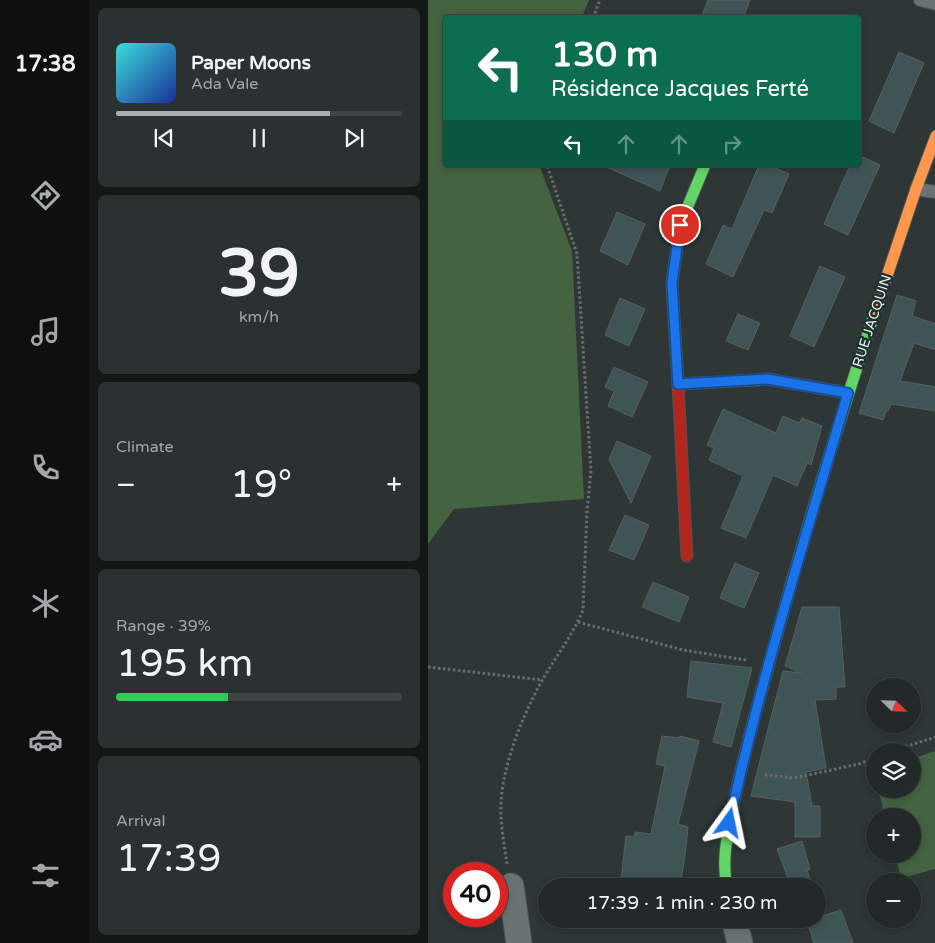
<!DOCTYPE html>
<meta charset="utf-8">
<style>
:root{--surface:#222928;--page:#2a3130;--text:#f1f3f6;--muted:#a2a6a8;--line:#3f4545;--accent:#a6afae}
body{margin:0;font-family:"Varela Round",sans-serif;background:var(--page);color:var(--text);height:100vh;display:flex;flex-direction:column;font-size:19px;white-space:nowrap}
*{box-sizing:border-box;margin:0}
p{font-size:16px;color:var(--muted)}
.icon{flex:none;width:28px;height:28px;fill:none;stroke:currentColor;stroke-width:2;stroke-linecap:round;stroke-linejoin:round}
.map{position:relative;flex:1;overflow:hidden}
.sheet{display:flex;flex-direction:column;gap:8px;padding:8px;background:#131716;width:338px}
.sheet>*{flex:none}
.banner{position:absolute;left:15px;top:15px;width:418px;height:152px;border-radius:5px;box-shadow:0 2px 8px #0003,0 0 0 1px var(--line);background:#0b6e4f;color:#fff;overflow:hidden}
.needle{width:32px;rotate:113deg}
.controls{position:absolute;left:438px;top:678px;display:grid;gap:10px}
.controls a{display:grid;place-items:center;width:55px;height:55px;border-radius:50%;background:var(--surface);box-shadow:0 2px 8px #0003,0 0 0 1px var(--line);font-size:25px}
.speed{position:absolute;left:15px;top:862px;display:flex;gap:10px;font-size:25px;font-weight:700;text-align:center}
.speed>*{display:grid;place-content:center;width:65px;height:65px;border-radius:50%;background:var(--surface);box-shadow:0 2px 8px #0003,0 0 0 1px var(--line);line-height:1}
.speed .limit{border:8px solid #d22;background:#fff;color:#111}
.pin{position:absolute;display:grid;place-items:center;width:42px;height:42px;color:#fff;margin:-21px;border:2px solid #fff;border-radius:50%;box-shadow:0 1px 5px #0007}
.me{position:absolute;width:55px;margin:-28px;rotate:12deg;stroke-linejoin:round;filter:drop-shadow(0 0 4px #0008)}
.turn{display:flex;align-items:center;gap:18px;height:105px;padding:0 25px;font-size:22px}
.turn .icon{width:65px;height:65px;stroke-width:2.5}
.turn b{display:block;font-size:35px;line-height:42px}
.lanes{display:flex;align-items:center;height:48px;padding:0 25px;background:#0003;justify-content:center;gap:25px;direction:ltr}
.lanes .off{opacity:.35}
.big{font-size:38px;font-weight:600;line-height:1.1}
.sheet .widget{flex:1;display:flex;flex-direction:column;justify-content:center;gap:8px;min-width:0;padding:0 18px;border-radius:8px;background:var(--page)}
.sheet .dial{align-items:center;gap:0}
.dial b{font-size:65px;line-height:1}
.song{display:flex;align-items:center;gap:15px}
.cover{width:60px;height:60px;border-radius:8px;background:linear-gradient(135deg,hsl(180 70% 55%),hsl(230 70% 35%))}
.played{height:5px;border-radius:2px;background:linear-gradient(90deg,var(--accent) 75%,var(--line) 75%)}
.keys{display:flex;justify-content:space-around;direction:ltr}
.heat{display:flex;justify-content:space-between;align-items:center;font-size:28px;direction:ltr}
.charge{height:8px;border-radius:4px;background:linear-gradient(90deg,#34c759 39%,var(--line) 0)}
.trip{position:absolute;left:110px;top:878px;width:288px;height:50px;border-radius:25px;background:var(--surface);box-shadow:0 2px 8px #0003,0 0 0 1px var(--line);font-weight:600;line-height:50px;text-align:center}
main{display:flex;flex:1;min-height:0}
.tabs{display:flex;flex-direction:column;width:90px;justify-content:space-around;align-items:center;background:#0e1010;color:var(--muted)}
.tabs .icon{width:35px;height:35px}
.tabs .active{color:var(--accent)}
.tabs b{font-size:22px;color:var(--text)}
.map>svg:first-child{display:block}
.green{fill:#446340}
.building{fill:#3e5455;stroke:#586060}
.lines{fill:none;stroke-linecap:round;stroke-linejoin:round}
.lane-casing{stroke:#4c5554;stroke-width:14}
.street-casing{stroke:#4c5554;stroke-width:27}
.fast-casing{stroke:#4c5554;stroke-width:13}
.slow-casing{stroke:#4c5554;stroke-width:13}
.jam-casing{stroke:#4c5554;stroke-width:13}
.path{stroke:#686e6d;stroke-width:3;stroke-dasharray:2.5 2.5;stroke-linecap:butt}
.lane{stroke:#6b7272;stroke-width:12}
.street{stroke:#6b7272;stroke-width:25}
.fast{stroke:#63d668;stroke-width:11}
.slow{stroke:#ff974d;stroke-width:11}
.jam{stroke:#b3261e;stroke-width:11}
.route-casing{stroke:#114b97;stroke-width:12}
.route{stroke:#1a73e8;stroke-width:9}
.labels{text-anchor:middle;dominant-baseline:central;stroke-width:5;stroke-linejoin:round;paint-order:stroke}
.street-label{font-size:14px;fill:#e6f0ee;stroke:#20312f}
</style>
<main>
<nav class="tabs">
<b>17:38</b>
<svg class="icon active" aria-label="directions" viewBox="0 0 24 24"><path d="M12 3l9 9-9 9-9-9zM9 14v-3h6M13 9l2 2-2 2"/></svg>
<svg class="icon" aria-label="music" viewBox="0 0 24 24"><path d="M9 18V5l10-2v13"/><circle cx="6" cy="18" r="3"/><circle cx="16" cy="16" r="3"/></svg>
<svg class="icon" aria-label="phone" viewBox="0 0 24 24"><path d="M5 4h4l2 5-3 2q2 4 5 5l2-3 5 2v4C11 20 4 13 5 4z"/></svg>
<svg class="icon" aria-label="climate" viewBox="0 0 24 24"><path d="M12 3v18M4 7l16 10M4 17L20 7"/></svg>
<svg class="icon" aria-label="car" viewBox="0 0 24 24"><path d="M5 17H2v-5l4-1 3-4h7l3 4 3 1v5h-3M9 17h6M6 11h13"/><circle cx="7" cy="17" r="2"/><circle cx="17" cy="17" r="2"/></svg>
<svg class="icon" aria-label="filters" viewBox="0 0 24 24"><path d="M4 7h16M4 17h16"/><circle cx="9" cy="7" r="2"/><circle cx="15" cy="17" r="2"/></svg>
</nav>
<section class="sheet">
<div class="widget">
<div class="song"><i class="cover"></i><div><b>Paper Moons</b><p>Ada Vale</p></div></div>
<div class="played"></div>
<div class="keys"><svg class="icon" aria-label="previous" viewBox="0 0 24 24"><path d="M18 5L8 12l10 7zM5 5v14"/></svg><svg class="icon" aria-label="pause" viewBox="0 0 24 24"><path d="M8 5v14M16 5v14"/></svg><svg class="icon" aria-label="next" viewBox="0 0 24 24"><path d="M6 5l10 7-10 7zM19 5v14"/></svg></div>
</div>
<div class="widget dial"><b>39</b><p>km/h</p></div>
<div class="widget"><p>Climate</p>
<div class="heat"><a>−</a><b class="big">19°</b><a>+</a></div>
</div>
<div class="widget"><p>Range · 39%</p><b class="big">195 km</b><div class="charge"></div></div>
<div class="widget"><p>Arrival</p><b class="big">17:39</b></div>
</section>
<div class="map">
<svg width="508" height="943" viewBox="0 0 508 943">
<rect width="100%" height="100%" fill="#2e3736"/>
<g class="green">
<path d="M0,0H161L154,17L18,18V165H111L144,251L156,499L26,509L0,544Z"/>
<path d="M507,751V869L473,878L467,854H484V816H457L450,789H484V759Z"/>
</g>
<g class="building">
<path d="M280,0H322L315,18H273Z"/>
<path d="M471,52L496,63L466,133L441,121Z"/>
<path d="M430,155L452,165L420,235L396,224L422,165H430Z"/>
<path d="M174,165H242L232,191Z"/>
<path d="M331,165H341L361,174L344,213L336,210L305,277L278,264L295,225L304,229Z"/>
<path d="M189,212L217,224L200,265L172,251Z"/>
<path d="M392,266L417,277L386,347L362,336Z"/>
<path d="M469,295L488,301L484,316L508,324V350L486,343L472,381L508,387V411L463,404L460,411H458L455,420L431,413Z"/>
<path d="M192,298L217,309L201,346L177,335Z"/>
<path d="M310,314L332,323L320,350L298,341Z"/>
<path d="M186,367L220,382L204,417L180,406L186,391L177,387Z"/>
<path d="M295,409L348,433L355,416L371,423L374,418L394,426L383,465L379,463L369,486L345,475L318,538L293,528L315,476L281,460L286,448L279,445Z"/>
<path d="M189,441L223,456L203,503L181,459Z"/>
<path d="M197,515L221,525L206,560L181,550Z"/>
<path d="M307,563L331,573L316,608L292,598Z"/>
<path d="M225,582L261,597L251,622L214,607Z"/>
<path d="M374,607H411L417,687H408V699L387,700L398,768L378,772L384,806H392V837H367V802L323,796L355,671L373,673L357,666Z"/>
<path d="M263,661L324,668L303,747L285,742L295,703L259,697Z"/>
<path d="M234,736L252,738V736L271,741L250,824L260,827L257,856L252,886H215V882L193,879L198,836L206,837L207,832L223,834L237,766L228,764Z"/>
<path d="M374,841L382,869L379,870L384,886H363L349,849Z"/>
<path d="M413,910L425,943H386L379,921Z"/>
</g>
<g class="lines">
<g class="lane-casing">
<g id="lane">
<path d="M492,0L508,4"/>
<path d="M488,189L508,192"/>
</g>
</g>
<g class="street-casing">
<g id="street">
<path d="M83,886L91,943"/>
<path d="M306,919L312,943"/>
</g>
</g>
<g class="fast-casing">
<g id="fast">
<path d="M329,380L339,379L420,393"/>
<path d="M250,384L244,283L252,225L277,165"/>
<path d="M299,886C293,861 300,832 305,807C311,776 319,746 327,715C363,580 403,445 447,312"/>
</g>
</g>
<g class="slow-casing">
<path id="slow" d="M447,312L488,189L508,136"/>
</g>
<g class="jam-casing">
<path id="jam" d="M259,556L250,384L329,380"/>
</g>
<g class="path">
<path d="M165,18L172,0"/>
<path d="M150,622L255,650L318,660"/>
<path d="M0,667L115,680"/>
<path d="M463,751L508,737"/>
<path d="M337,775L366,778L431,764L446,758"/>
<path d="M79,864C76,844 72,823 73,803C75,765 93,720 111,686C125,660 144,637 155,610L159,510L163,471L149,254L119,165"/>
</g>
<use href="#lane" class="lane"/>
<use href="#street" class="street"/>
<use href="#fast" class="fast"/>
<use href="#slow" class="slow"/>
<use href="#jam" class="jam"/>
</g>
<g class="lines">
<g class="route-casing">
<path id="route" d="M252,225L244,283L250,384L339,379L420,393C378,535 333,678 301,823"/>
</g>
<use href="#route" class="route"/>
</g>
<g class="labels">
<g class="street-label">
<text transform="translate(444 321) rotate(-72)">RUE JACQUIN</text>
</g>
</g>
</svg>
<div class="controls">
<a><svg class="needle" viewBox="-14 -14 28 28"><path d="M0-13l5 13h-10z" fill="#e53935"/><path d="M0 13l5-13h-10z" fill="#a2a6a8"/></svg></a>
<a><svg class="icon" aria-label="layers" viewBox="0 0 24 24"><path d="M12 4l9 5-9 5-9-5zM3 14l9 5 9-5"/></svg></a>
<a>+</a>
<a>−</a>
</div>
<div class="speed"><div class="limit">40</div></div>
<div class="pin" style="left:252px;top:225px;background:#d93025"><svg class="icon" aria-label="arrive" viewBox="0 0 24 24"><path d="M6 21V4h12l-3 4 3 4H6"/></svg></div>
<svg class="me" style="left:301px;top:823px" viewBox="-20 -20 40 40"><path d="M0-17L14 15 0 8-14 15z" fill="#1a73e8" stroke="#fff" stroke-width="4"/></svg>
<div class="trip">17:39 · 1 min · 230 m</div>
<div class="banner">
<div class="turn"><svg class="icon" aria-label="left" viewBox="0 0 24 24"><path d="M17 20v-9H6M10 6l-5 5 5 5"/></svg><div><b>130 m</b>Résidence Jacques Ferté</div></div>
<div class="lanes"><svg class="icon" aria-label="left" viewBox="0 0 24 24"><path d="M17 20v-9H6M10 6l-5 5 5 5"/></svg><svg class="icon off" aria-label="ahead" viewBox="0 0 24 24"><path d="M12 20V5M6 11l6-6 6 6"/></svg><svg class="icon off" aria-label="ahead" viewBox="0 0 24 24"><path d="M12 20V5M6 11l6-6 6 6"/></svg><svg class="icon off" aria-label="right" viewBox="0 0 24 24"><path d="M7 20v-9h11M14 6l5 5-5 5"/></svg></div>
</div>
</div>
</main>
